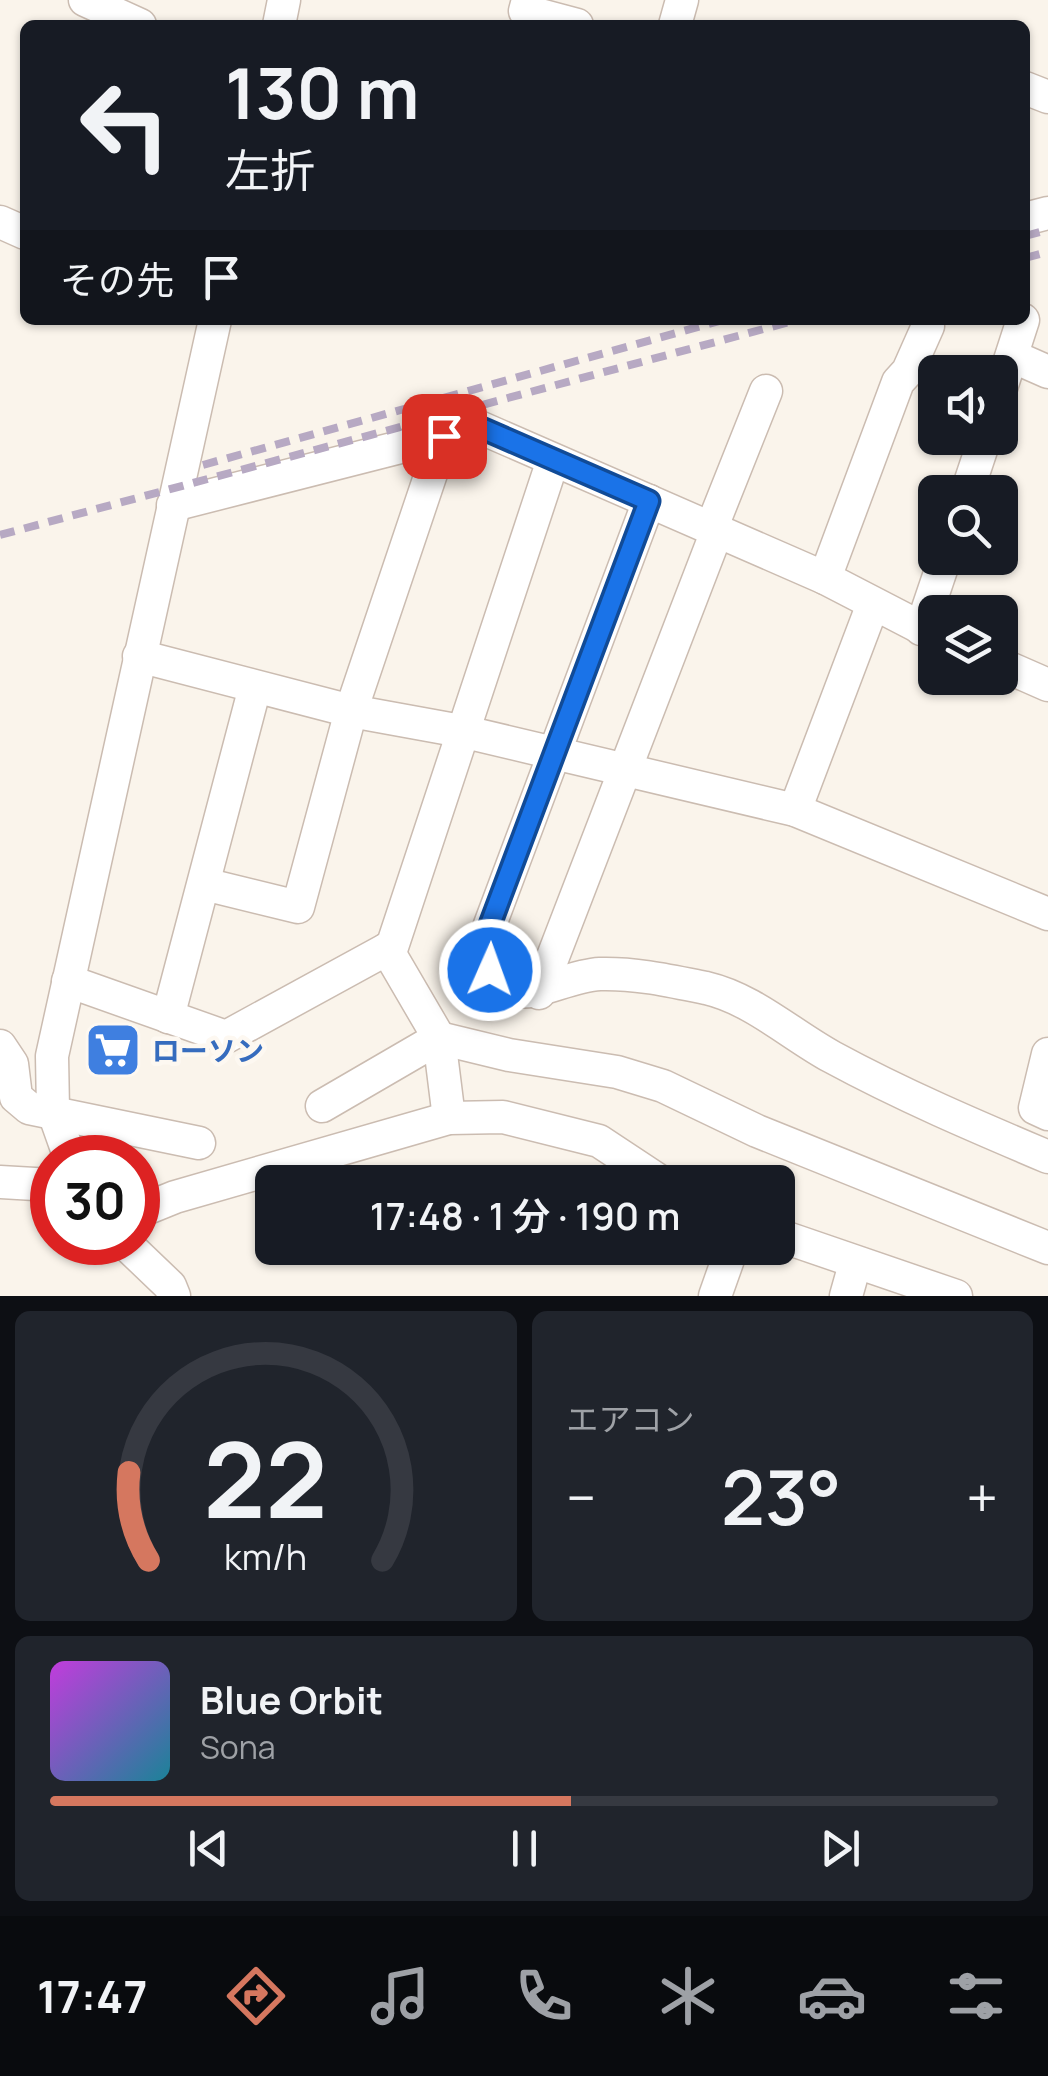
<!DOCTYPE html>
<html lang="ja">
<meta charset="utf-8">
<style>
:root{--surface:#171b24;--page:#20242c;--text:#f1f3f6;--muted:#9ea1a6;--line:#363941;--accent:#d5775f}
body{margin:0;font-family:Manrope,"Noto Sans JP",sans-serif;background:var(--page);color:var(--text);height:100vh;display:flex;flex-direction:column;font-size:38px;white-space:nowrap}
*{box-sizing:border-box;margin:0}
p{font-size:32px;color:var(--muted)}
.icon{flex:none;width:55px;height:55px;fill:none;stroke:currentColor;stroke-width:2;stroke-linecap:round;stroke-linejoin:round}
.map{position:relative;height:1296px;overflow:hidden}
.drawer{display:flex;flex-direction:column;gap:15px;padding:15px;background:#0d0f14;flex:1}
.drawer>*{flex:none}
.hud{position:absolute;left:20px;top:20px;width:1010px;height:305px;border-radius:15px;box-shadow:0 2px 8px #0004;background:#171b24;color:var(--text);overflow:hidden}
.controls{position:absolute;left:918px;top:355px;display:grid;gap:20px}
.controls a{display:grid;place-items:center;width:100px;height:100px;border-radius:15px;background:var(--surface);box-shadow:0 2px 8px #0004;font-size:50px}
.speed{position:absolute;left:30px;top:1135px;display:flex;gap:20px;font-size:50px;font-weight:700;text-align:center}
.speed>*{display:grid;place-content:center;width:130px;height:130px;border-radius:50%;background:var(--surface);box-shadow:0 2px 8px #0004;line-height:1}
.speed .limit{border:15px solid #d22;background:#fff;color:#111}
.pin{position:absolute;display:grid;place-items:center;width:85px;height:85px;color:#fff;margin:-42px;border-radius:20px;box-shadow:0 5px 15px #0006}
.me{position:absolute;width:110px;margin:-55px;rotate:2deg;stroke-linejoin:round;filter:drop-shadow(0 0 8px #0008)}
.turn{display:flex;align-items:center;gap:35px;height:210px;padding:0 40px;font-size:45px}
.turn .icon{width:130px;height:130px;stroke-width:2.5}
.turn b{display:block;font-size:70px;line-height:85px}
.then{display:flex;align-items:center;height:95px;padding:0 40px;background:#0003;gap:20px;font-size:38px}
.big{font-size:75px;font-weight:600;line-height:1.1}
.drawer .tile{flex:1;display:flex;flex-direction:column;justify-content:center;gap:15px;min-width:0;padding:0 35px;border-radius:15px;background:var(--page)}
.drawer .dial{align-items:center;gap:0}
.dial svg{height:260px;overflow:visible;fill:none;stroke:var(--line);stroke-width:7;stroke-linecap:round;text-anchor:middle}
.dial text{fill:var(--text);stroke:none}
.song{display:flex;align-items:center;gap:30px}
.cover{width:120px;height:120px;border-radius:15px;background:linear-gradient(135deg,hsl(290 70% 55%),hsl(190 70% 35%))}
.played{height:10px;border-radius:5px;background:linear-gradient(90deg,var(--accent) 55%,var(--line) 55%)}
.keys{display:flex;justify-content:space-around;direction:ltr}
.heat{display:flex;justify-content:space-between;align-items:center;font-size:55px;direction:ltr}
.drawer .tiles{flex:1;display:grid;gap:15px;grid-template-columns:1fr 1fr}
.tile:last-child{grid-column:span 2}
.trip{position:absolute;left:255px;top:1165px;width:540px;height:100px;border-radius:15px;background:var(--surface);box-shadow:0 2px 8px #0004;font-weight:600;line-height:100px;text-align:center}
.tabs{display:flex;height:160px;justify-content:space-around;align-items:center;background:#090b0e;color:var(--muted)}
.tabs .icon{width:70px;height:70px}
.tabs .on{color:var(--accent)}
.tabs b{font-size:45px;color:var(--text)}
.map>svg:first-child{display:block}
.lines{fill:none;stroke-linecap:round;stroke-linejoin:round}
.minor-casing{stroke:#cbbcb1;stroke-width:35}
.minor{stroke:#fff;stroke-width:32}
.rail{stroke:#b7a9c3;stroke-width:8;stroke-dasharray:15 10;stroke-linecap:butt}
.route-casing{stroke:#114b97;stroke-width:25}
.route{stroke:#1a73e8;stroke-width:18}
.labels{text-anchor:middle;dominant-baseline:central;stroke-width:9;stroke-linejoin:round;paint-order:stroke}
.shop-label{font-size:28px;font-weight:bold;fill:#366cbe;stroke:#fdf8f1;text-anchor:start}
</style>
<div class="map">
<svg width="1048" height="1296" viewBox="0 0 1048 1296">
<rect width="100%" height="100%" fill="#faf4eb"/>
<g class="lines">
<g class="minor-casing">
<g id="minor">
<path d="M85,0L140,25"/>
<path d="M528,0L525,11L577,25"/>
<path d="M279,25L284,0"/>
<path d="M675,25L682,0"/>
<path d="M1025,88L1048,97"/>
<path d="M1025,219L1048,213"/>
<path d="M0,222L25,233"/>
<path d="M1012,356L1048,372"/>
<path d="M1000,391L1023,320"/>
<path d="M967,492L985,438"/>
<path d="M649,501L485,938C498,1029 548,977 600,974C636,973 671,981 706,988C753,999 790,1034 832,1057C902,1095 975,1126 1048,1157"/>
<path d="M173,505L479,427L825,578L935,635"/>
<path d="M711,529L766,391"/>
<path d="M825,578L898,382L908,371L928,326"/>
<path d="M921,629L945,558"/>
<path d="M139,656L351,711L461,731L795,810L1048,914"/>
<path d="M1000,664L1048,685"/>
<path d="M795,810L873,604"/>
<path d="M204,884L298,907L351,711L444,435"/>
<path d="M387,949L392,947L553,460"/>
<path d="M68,981L226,1037L387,949L439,1038L449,1118"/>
<path d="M539,993L717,531"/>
<path d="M168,1017L255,687"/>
<path d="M0,1046L12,1064L16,1097L29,1108L199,1143"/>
<path d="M1048,1054L1035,1108L1048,1114"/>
<path d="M322,1106L439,1038L509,1055L617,1072L663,1086L757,1131L1048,1248"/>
<path d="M70,1158L53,1110L52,1056L215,320"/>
<path d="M0,1182L52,1185"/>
<path d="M138,1212L175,1197L449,1118L503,1117L599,1141L661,1182"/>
<path d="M778,1235L956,1296"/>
<path d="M124,1242L170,1286L174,1296"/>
<path d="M715,1296L732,1248"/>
<path d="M846,1296L855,1264"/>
</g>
</g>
<use href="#minor" class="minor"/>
<g class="rail">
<path d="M1025,236L1048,230"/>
<path d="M1025,258L1048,252"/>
<path d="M203,465L723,320"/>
<path d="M0,535L797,320"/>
</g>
</g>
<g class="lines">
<g class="route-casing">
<path id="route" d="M444,436L479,427L649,501L485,938L490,970"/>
</g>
<use href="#route" class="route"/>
</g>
<defs>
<g id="supermarket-square" transform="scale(2.875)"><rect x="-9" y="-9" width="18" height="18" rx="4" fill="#3f7fe0" stroke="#fdf8f1"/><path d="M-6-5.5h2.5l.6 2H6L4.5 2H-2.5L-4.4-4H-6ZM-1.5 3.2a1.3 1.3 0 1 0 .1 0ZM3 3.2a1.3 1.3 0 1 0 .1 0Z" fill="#fff"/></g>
</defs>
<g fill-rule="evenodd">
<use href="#supermarket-square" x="113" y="1050"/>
</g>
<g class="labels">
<g class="shop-label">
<text x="152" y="1050">ローソン</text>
</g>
</g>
</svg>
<div class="controls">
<a><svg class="icon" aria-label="sound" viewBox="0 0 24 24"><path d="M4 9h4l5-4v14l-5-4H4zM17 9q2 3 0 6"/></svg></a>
<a><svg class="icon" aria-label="search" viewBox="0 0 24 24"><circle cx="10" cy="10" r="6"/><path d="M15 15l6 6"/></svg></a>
<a><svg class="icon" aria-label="layers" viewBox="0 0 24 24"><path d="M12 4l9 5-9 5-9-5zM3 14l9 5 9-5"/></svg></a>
</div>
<div class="speed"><div class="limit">30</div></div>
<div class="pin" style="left:444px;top:436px;background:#d93025"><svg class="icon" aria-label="arrive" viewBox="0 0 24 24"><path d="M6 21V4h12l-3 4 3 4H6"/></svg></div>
<svg class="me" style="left:490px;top:970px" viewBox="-20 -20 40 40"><circle r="17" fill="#1a73e8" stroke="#fff" stroke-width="3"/><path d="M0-11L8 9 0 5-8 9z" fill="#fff"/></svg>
<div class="trip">17:48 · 1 分 · 190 m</div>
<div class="hud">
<div class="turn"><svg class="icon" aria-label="left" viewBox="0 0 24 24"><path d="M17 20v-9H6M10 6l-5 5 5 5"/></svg><div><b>130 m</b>左折</div></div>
<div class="then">その先<svg class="icon" aria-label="arrive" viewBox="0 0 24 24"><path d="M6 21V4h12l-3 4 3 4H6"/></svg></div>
</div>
</div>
<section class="drawer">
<div class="tiles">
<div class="tile dial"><svg viewBox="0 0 100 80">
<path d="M14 69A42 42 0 1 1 86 69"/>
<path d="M14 69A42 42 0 0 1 8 42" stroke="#d5775f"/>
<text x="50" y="56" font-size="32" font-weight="700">22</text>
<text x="50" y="72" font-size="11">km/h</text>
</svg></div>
<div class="tile"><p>エアコン</p>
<div class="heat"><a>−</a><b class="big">23°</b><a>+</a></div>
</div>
<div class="tile">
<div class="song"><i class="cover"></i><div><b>Blue Orbit</b><p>Sona</p></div></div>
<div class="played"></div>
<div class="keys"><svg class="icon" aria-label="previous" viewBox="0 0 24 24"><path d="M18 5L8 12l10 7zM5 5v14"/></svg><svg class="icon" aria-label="pause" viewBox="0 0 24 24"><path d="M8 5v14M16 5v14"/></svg><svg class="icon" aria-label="next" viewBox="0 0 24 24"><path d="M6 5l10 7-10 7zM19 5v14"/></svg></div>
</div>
</div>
</section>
<nav class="tabs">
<b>17:47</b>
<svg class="icon on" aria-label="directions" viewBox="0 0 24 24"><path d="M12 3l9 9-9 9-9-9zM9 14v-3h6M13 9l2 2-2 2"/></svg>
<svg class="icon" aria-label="music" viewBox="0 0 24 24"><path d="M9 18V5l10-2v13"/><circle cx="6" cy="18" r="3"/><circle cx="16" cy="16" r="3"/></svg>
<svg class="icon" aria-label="phone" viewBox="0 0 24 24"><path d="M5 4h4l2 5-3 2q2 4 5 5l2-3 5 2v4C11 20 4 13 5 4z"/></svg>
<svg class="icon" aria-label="climate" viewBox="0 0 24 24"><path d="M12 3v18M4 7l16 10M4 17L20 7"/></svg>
<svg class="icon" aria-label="car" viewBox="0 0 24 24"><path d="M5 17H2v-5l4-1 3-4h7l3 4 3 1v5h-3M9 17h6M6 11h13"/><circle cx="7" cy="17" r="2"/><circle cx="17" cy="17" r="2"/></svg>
<svg class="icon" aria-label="filters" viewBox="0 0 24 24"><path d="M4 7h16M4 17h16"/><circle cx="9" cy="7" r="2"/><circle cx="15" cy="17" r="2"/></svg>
</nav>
